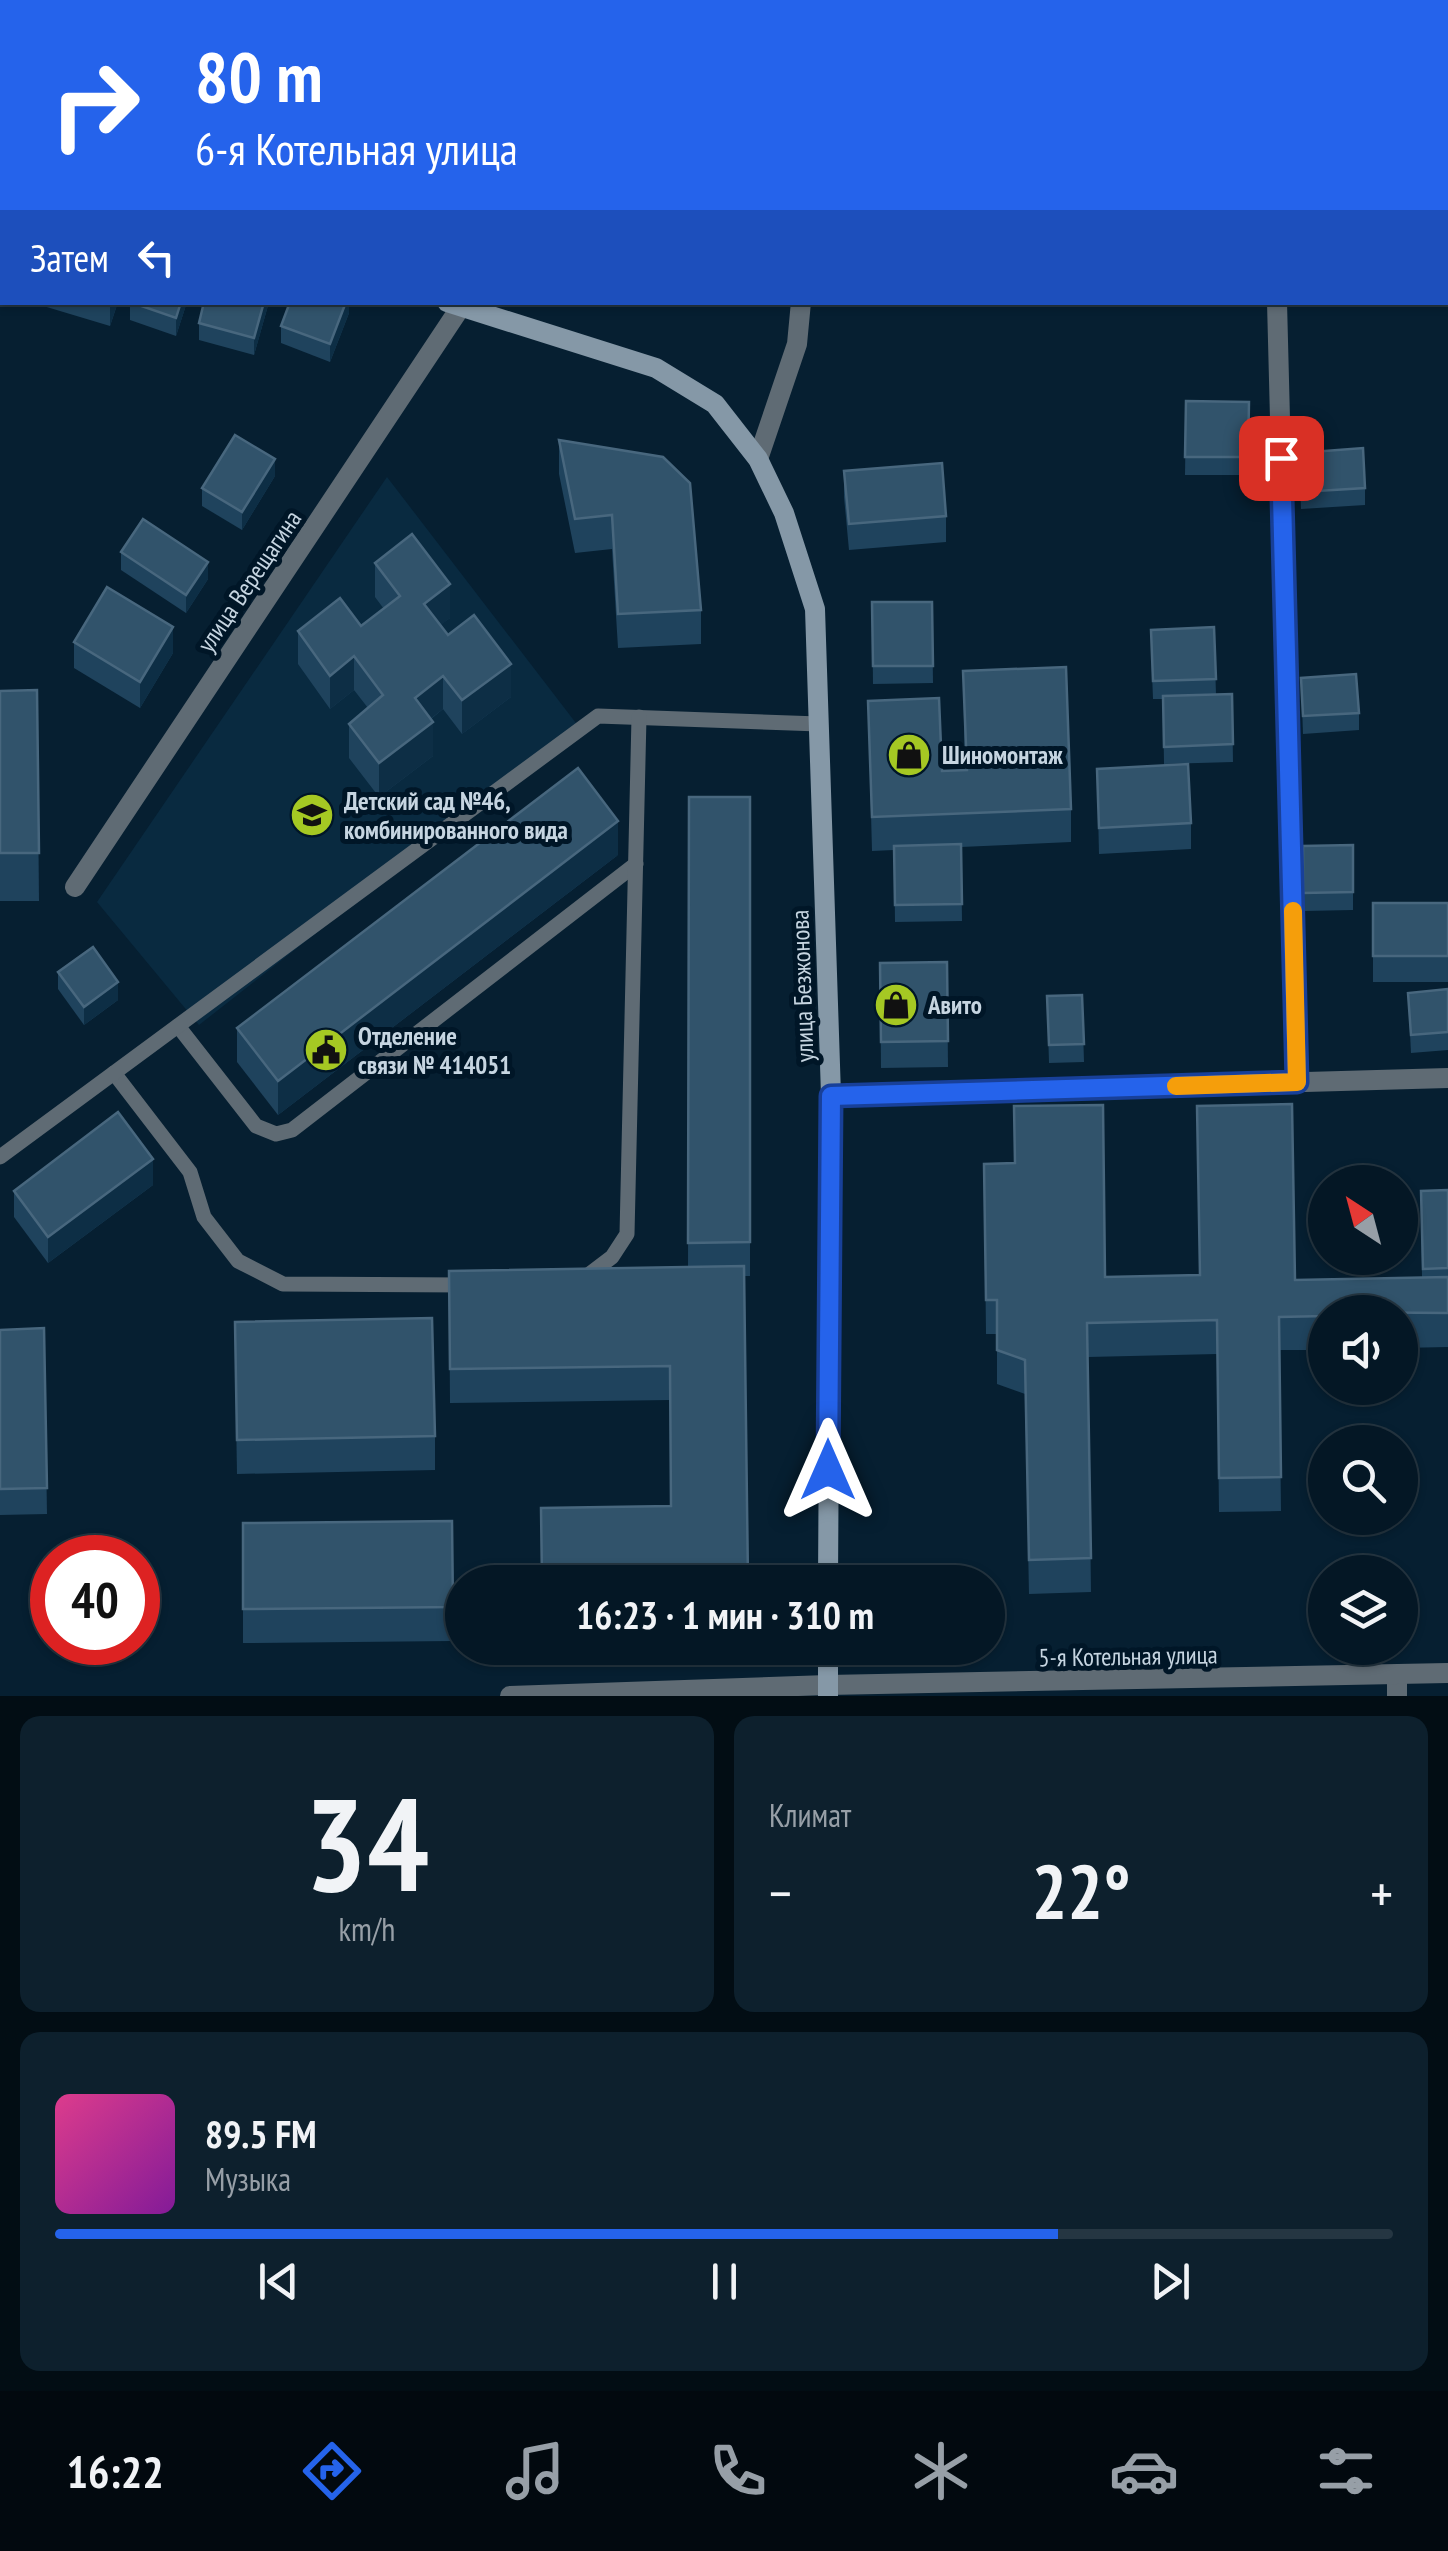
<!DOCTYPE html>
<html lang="ru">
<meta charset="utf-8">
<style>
:root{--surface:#041725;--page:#0d202d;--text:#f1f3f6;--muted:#979fa7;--line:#253642;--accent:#2563eb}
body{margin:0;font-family:"PT Sans Narrow",sans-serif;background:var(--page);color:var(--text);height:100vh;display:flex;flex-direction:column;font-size:38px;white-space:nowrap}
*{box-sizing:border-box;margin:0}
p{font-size:32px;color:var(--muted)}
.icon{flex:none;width:55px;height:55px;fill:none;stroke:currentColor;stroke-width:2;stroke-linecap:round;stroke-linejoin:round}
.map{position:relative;height:1696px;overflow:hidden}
.details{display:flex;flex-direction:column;gap:20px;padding:20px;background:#020d14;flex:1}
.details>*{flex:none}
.top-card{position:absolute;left:0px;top:0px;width:1450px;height:305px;box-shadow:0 2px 8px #0004,0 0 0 2px var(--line);background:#2563eb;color:#fff;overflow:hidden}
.needle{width:65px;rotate:324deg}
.tools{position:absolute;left:1308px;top:1165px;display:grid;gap:20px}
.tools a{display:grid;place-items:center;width:110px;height:110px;border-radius:50%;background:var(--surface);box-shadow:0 2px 8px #0004,0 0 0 2px var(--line);font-size:50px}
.speed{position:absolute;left:30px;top:1535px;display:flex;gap:20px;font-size:50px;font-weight:700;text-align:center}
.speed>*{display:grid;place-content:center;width:130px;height:130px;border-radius:50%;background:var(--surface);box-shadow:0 2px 8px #0004,0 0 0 2px var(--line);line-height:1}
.speed .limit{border:15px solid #d22;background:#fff;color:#111}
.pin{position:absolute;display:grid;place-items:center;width:85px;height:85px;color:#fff;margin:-42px;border-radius:20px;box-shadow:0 5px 15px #0006}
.me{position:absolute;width:110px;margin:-55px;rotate:0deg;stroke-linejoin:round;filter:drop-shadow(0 0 8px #0008)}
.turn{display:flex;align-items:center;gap:35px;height:210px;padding:0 30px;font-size:45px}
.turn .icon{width:130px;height:130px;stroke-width:2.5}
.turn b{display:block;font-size:70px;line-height:85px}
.then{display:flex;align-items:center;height:95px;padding:0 30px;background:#0003;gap:20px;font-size:38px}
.big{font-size:75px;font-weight:700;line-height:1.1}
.details .widget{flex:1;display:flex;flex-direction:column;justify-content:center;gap:15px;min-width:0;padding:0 35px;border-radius:20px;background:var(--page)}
.details .dial{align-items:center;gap:0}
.dial b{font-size:130px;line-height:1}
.song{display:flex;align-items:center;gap:30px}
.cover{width:120px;height:120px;border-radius:15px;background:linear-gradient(135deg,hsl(330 70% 55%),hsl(290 70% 35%))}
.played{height:10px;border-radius:5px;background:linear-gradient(90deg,var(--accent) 75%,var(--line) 75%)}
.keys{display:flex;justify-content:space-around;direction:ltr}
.heat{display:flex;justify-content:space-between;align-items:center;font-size:55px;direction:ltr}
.details .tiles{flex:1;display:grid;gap:20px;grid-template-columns:1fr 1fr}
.widget:last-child{grid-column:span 2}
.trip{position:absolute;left:445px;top:1565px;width:560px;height:100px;border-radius:50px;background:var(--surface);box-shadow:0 2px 8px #0004,0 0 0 2px var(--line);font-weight:700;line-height:100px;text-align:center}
.menu{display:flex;height:160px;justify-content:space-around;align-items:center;background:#02090f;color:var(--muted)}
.menu .icon{width:70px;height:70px}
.menu .current{color:var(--accent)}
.menu b{font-size:45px;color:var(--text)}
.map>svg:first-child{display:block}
.built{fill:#092a40}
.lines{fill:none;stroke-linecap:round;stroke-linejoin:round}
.lane{stroke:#5f6b74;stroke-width:15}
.street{stroke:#5f6b74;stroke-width:20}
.secondary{stroke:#8598a7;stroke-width:20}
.wall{fill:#1f435d}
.shaded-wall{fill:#0d2e45}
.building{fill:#31536b;stroke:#48677e;stroke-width:2.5}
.route-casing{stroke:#184099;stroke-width:25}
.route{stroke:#2563eb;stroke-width:18}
.slow{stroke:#f59e0b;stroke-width:18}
.labels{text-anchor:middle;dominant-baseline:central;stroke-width:10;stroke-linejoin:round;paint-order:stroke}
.street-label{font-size:25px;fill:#c6d5e1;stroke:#001627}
.poi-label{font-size:25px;font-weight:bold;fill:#c6d5e1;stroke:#001627;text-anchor:start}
</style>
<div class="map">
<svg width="1448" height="1696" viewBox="0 0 1448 1696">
<rect width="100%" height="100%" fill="#061f31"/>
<path class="built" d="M387,477L579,727L199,1025L97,902Z"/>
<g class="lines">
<g class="lane">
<path d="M178,1026L256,1126L276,1134L292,1130L636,864"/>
<path d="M114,1073L190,1172L204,1217L238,1261L283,1284L466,1285"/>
<path d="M0,1157L598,716L819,724"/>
<path d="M583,1279L612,1257L627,1234L639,717"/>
</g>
<g class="street">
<path d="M36,0L37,2"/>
<path d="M1269,0V2"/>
<path d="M374,2V0"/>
<path d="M601,2L602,0"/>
<path d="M829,2L830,0"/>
<path d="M1277,302L1297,1082"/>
<path d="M758,459L797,344L801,302"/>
<path d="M75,887L464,302"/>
<path d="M831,1095L1448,1078"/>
<path d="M1397,1675V1696"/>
<path d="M510,1696L827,1685L1448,1673"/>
</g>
<g class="secondary">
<path d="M0,192H2"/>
<path d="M447,302L656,368L715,404L758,459L784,513L815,609L831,1095L828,1582"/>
<path d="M828,1696V1648"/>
</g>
</g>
<g class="wall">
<path d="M0,0H16V2H2V9H0Z"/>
<path d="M659,0H729L728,2H659Z"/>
<path d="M0,74L2,75V138L0,137Z"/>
<path d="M40,302H118L110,326L40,305Z"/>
<path d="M130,302H187L176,336L130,320Z"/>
<path d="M204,302H269L254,355L199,340V323Z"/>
<path d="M349,302V313L330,362L281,343V326Z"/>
<path d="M1186,401L1249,402L1248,475H1185Z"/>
<path d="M559,440L701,610V644L618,648L612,549L575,553L559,474Z"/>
<path d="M1299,453L1365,488V505L1301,509Z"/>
<path d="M844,471L946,516V542L849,550L844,497Z"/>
<path d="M275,476L242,530L202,506V488Z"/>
<path d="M121,552L208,579L186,613L121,570Z"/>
<path d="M375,563L450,618L440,625L448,635L511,697L462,734L443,709L431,719L433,756L379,797L349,758V724L368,708L354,690L330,709L298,664V631L361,626L384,609L375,597Z"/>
<path d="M872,602H932L933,683L873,684Z"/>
<path d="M1214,627L1216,695L1232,694L1233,762L1164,764L1163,699H1153L1151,647Z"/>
<path d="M74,642L173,653L140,708L74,668Z"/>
<path d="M963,671L1071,809V842L961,847L962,921L895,922L894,850L872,851L868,701L942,771L965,770Z"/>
<path d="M1301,678L1359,713V730L1303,734Z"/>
<path d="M37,690L39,901H0V691Z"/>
<path d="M1097,769L1191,823V849L1099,854Z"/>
<path d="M689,797H750V1276H744L671,1506L670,1400L450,1403L449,1271L688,1267Z"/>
<path d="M1353,845V910L1303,911V846Z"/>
<path d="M618,855L278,1115L237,1062V1028Z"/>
<rect x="1373" y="903" width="75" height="79"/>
<path d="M947,962L948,1067L881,1068L880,963Z"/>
<path d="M58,972L118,1000L84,1025L58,989Z"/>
<path d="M1448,989V1050L1411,1053L1408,993Z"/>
<path d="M1082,995L1084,1062L1049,1063L1047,996Z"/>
<path d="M984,1164L1105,1277L1295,1280L1422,1278L1421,1191L1448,1190V1347L1400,1348V1312H1325V1350H1279L1281,1511L1219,1512L1217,1354L1088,1357L1091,1592L1029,1594L1025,1394L997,1384V1334H986Z"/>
<path d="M153,1185L48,1263L14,1217V1191Z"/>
<path d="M44,1328L47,1514L0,1515V1330Z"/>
<path d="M235,1356L435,1436V1470L237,1474Z"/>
<path d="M452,1521L453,1641L243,1643V1523Z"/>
</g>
<g class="shaded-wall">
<path d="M2,232V249L0,258V241Z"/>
<path d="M110,302H118L110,326Z"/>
<path d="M181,302H187L176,336V318Z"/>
<path d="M264,302H269L254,355V338Z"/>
<path d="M346,302H349V313L330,362V344Z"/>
<path d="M275,459V476L242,530V512Z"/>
<path d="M208,562V579L186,613V595Z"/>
<path d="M450,584V618L424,638V604Z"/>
<path d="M173,627V653L140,708V682Z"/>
<path d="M354,656V690L330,709V676Z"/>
<path d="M511,664V697L462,734V700Z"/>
<path d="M443,676V709L415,731V698Z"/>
<path d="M433,722V756L379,797V763Z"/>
<path d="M618,821V855L278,1115V1081Z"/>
<path d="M118,982V1000L84,1025V1007Z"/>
<path d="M153,1159V1185L48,1263V1237Z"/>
</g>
<g class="building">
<rect x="80" y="0" width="82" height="2"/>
<rect x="205" y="0" width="68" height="2"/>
<path d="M686,0H722L721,2H693Z"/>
<path d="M0,74L2,75V120L0,119Z"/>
<path d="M0,222L2,223L0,241Z"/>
<path d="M130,302H181L176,318Z"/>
<path d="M204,302H264L254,338L199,323Z"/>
<path d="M290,302H346L330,344L281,326Z"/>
<path d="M1186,401L1249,402L1248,457H1185Z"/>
<path d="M235,435L275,459L242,512L202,488Z"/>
<path d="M559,440L663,457L690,483L701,610L618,614L612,515L575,519Z"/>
<path d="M1363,448L1365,488L1301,492L1299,453Z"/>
<path d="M942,463L946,516L849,524L844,471Z"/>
<path d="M143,519L208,562L186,595L121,552Z"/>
<path d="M412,534L450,584L424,604L448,635L474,615L511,664L462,700L443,676L415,698L433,722L379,763L349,724L383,695L354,656L330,676L298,631L340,598L361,626L400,596L375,563Z"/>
<path d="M107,587L173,627L140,682L74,642Z"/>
<path d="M872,602H932L933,666H873Z"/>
<path d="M1214,627L1216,679L1153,681L1151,630Z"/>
<path d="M1066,667L1071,809L872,817L868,701L939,698L942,771L967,770L963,671Z"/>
<path d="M1356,674L1359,713L1303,716L1301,678Z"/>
<path d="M37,690L39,853H0V691Z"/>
<path d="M1232,694L1233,744L1164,747L1163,696Z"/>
<path d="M1188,764L1191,823L1099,828L1097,769Z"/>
<path d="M578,768L618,821L278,1081L237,1028Z"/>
<path d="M689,797H750V1242L688,1243Z"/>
<path d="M961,844L962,904L895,905L894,846Z"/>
<path d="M1353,845V892L1303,893V846Z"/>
<rect x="1373" y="903" width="75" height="53"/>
<path d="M93,947L118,982L84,1007L58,972Z"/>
<path d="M947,962L948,1041L881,1042L880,963Z"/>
<path d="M1448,989V1032L1411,1035L1408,993Z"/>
<path d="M1082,995L1084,1044L1049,1045L1047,996Z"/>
<path d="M1292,1104L1295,1280L1448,1277V1313L1325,1312V1316L1279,1317L1281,1477L1219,1478L1217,1320L1087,1323L1091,1558L1029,1560L1025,1360L997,1350V1300H986L984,1164L1015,1163L1014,1106L1103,1105L1105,1277L1200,1275L1197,1106Z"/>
<path d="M118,1112L153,1159L48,1237L14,1191Z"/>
<path d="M1448,1190V1268L1423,1269L1421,1191Z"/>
<path d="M744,1266L748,1582H542L541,1508L671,1506L670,1366L450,1369L449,1271Z"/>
<path d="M432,1318L435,1436L237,1440L235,1322Z"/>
<path d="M44,1328L47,1488L0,1489V1330Z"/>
<path d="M452,1521L453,1607L243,1609V1523Z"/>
</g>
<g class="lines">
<g class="route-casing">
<path id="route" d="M828,1470L831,1096L1297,1082L1281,458"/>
</g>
<use href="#route" class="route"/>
<path class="slow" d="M1176,1086L1297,1082L1293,911"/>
</g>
<defs>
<g id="shop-disc" transform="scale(2.25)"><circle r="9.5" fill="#a5c823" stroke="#001627"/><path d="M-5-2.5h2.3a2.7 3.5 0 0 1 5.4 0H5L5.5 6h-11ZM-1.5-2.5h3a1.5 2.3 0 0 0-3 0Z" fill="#111"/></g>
<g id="school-disc" transform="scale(2.25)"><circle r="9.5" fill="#a5c823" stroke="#001627"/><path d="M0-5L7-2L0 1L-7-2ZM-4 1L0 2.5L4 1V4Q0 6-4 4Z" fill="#111"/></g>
<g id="civic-disc" transform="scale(2.25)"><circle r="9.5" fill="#a5c823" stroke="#001627"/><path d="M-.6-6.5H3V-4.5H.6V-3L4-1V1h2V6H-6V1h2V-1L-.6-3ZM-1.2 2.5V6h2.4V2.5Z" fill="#111"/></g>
</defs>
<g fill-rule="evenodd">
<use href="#shop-disc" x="909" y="755"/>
<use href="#school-disc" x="312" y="815"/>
<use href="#shop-disc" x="896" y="1005"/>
<use href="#civic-disc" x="326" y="1050"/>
</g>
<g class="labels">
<g class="street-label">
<text transform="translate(249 581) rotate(-56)">улица Верещагина</text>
<text transform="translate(802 986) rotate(-92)">улица Безжонова</text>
<text transform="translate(1128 1656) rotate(-1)">5-я Котельная улица</text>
</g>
<g class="poi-label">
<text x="942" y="755">Шиномонтаж</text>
<text x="344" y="801">Детский сад №46,<tspan x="344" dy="29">комбинированного вида</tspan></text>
<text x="928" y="1005">Авито</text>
<text x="358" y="1036">Отделение<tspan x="358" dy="29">связи № 414051</tspan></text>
</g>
</g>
</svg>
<div class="tools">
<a><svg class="needle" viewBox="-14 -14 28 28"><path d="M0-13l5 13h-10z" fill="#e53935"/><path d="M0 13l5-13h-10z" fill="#979fa7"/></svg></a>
<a><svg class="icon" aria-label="sound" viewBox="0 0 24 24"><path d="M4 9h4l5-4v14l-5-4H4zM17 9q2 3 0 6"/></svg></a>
<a><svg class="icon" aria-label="search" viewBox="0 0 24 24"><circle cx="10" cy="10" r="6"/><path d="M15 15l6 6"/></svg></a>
<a><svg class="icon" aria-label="layers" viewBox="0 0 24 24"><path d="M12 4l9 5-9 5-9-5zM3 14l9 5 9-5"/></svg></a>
</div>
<div class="speed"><div class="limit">40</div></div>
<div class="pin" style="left:1281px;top:458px;background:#d93025"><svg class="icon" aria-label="arrive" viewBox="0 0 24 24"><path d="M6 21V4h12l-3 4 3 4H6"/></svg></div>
<svg class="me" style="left:828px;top:1470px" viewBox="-20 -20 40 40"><path d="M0-17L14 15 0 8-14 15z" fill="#2563eb" stroke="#fff" stroke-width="4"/></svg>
<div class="trip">16:23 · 1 мин · 310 m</div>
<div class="top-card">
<div class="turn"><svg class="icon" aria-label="right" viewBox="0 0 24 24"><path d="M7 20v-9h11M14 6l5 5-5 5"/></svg><div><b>80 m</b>6-я Котельная улица</div></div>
<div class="then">Затем<svg class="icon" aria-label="left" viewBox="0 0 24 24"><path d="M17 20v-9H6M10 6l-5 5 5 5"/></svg></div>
</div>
</div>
<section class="details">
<div class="tiles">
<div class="widget dial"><b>34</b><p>km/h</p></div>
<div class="widget"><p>Климат</p>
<div class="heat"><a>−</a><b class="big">22°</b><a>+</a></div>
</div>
<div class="widget">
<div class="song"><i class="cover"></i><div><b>89.5 FM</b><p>Музыка</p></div></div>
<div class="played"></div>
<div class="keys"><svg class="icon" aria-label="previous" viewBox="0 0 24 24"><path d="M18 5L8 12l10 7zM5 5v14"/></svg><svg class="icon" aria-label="pause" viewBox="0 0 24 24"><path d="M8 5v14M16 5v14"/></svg><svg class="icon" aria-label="next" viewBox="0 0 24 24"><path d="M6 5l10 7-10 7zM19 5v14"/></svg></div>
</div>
</div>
</section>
<nav class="menu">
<b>16:22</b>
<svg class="icon current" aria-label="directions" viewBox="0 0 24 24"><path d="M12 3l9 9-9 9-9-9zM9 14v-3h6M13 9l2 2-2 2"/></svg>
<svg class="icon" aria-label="music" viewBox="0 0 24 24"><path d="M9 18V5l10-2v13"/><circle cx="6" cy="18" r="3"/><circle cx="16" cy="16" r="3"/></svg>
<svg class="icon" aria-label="phone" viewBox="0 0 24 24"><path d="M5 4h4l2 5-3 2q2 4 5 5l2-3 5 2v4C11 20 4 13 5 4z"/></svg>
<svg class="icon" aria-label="climate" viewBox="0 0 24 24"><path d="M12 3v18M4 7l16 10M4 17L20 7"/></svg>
<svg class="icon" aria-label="car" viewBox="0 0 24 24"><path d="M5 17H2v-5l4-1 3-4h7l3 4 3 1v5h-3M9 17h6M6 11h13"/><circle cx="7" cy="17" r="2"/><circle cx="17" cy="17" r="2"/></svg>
<svg class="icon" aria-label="filters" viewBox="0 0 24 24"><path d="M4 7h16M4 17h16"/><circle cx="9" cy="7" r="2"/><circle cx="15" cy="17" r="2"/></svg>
</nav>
